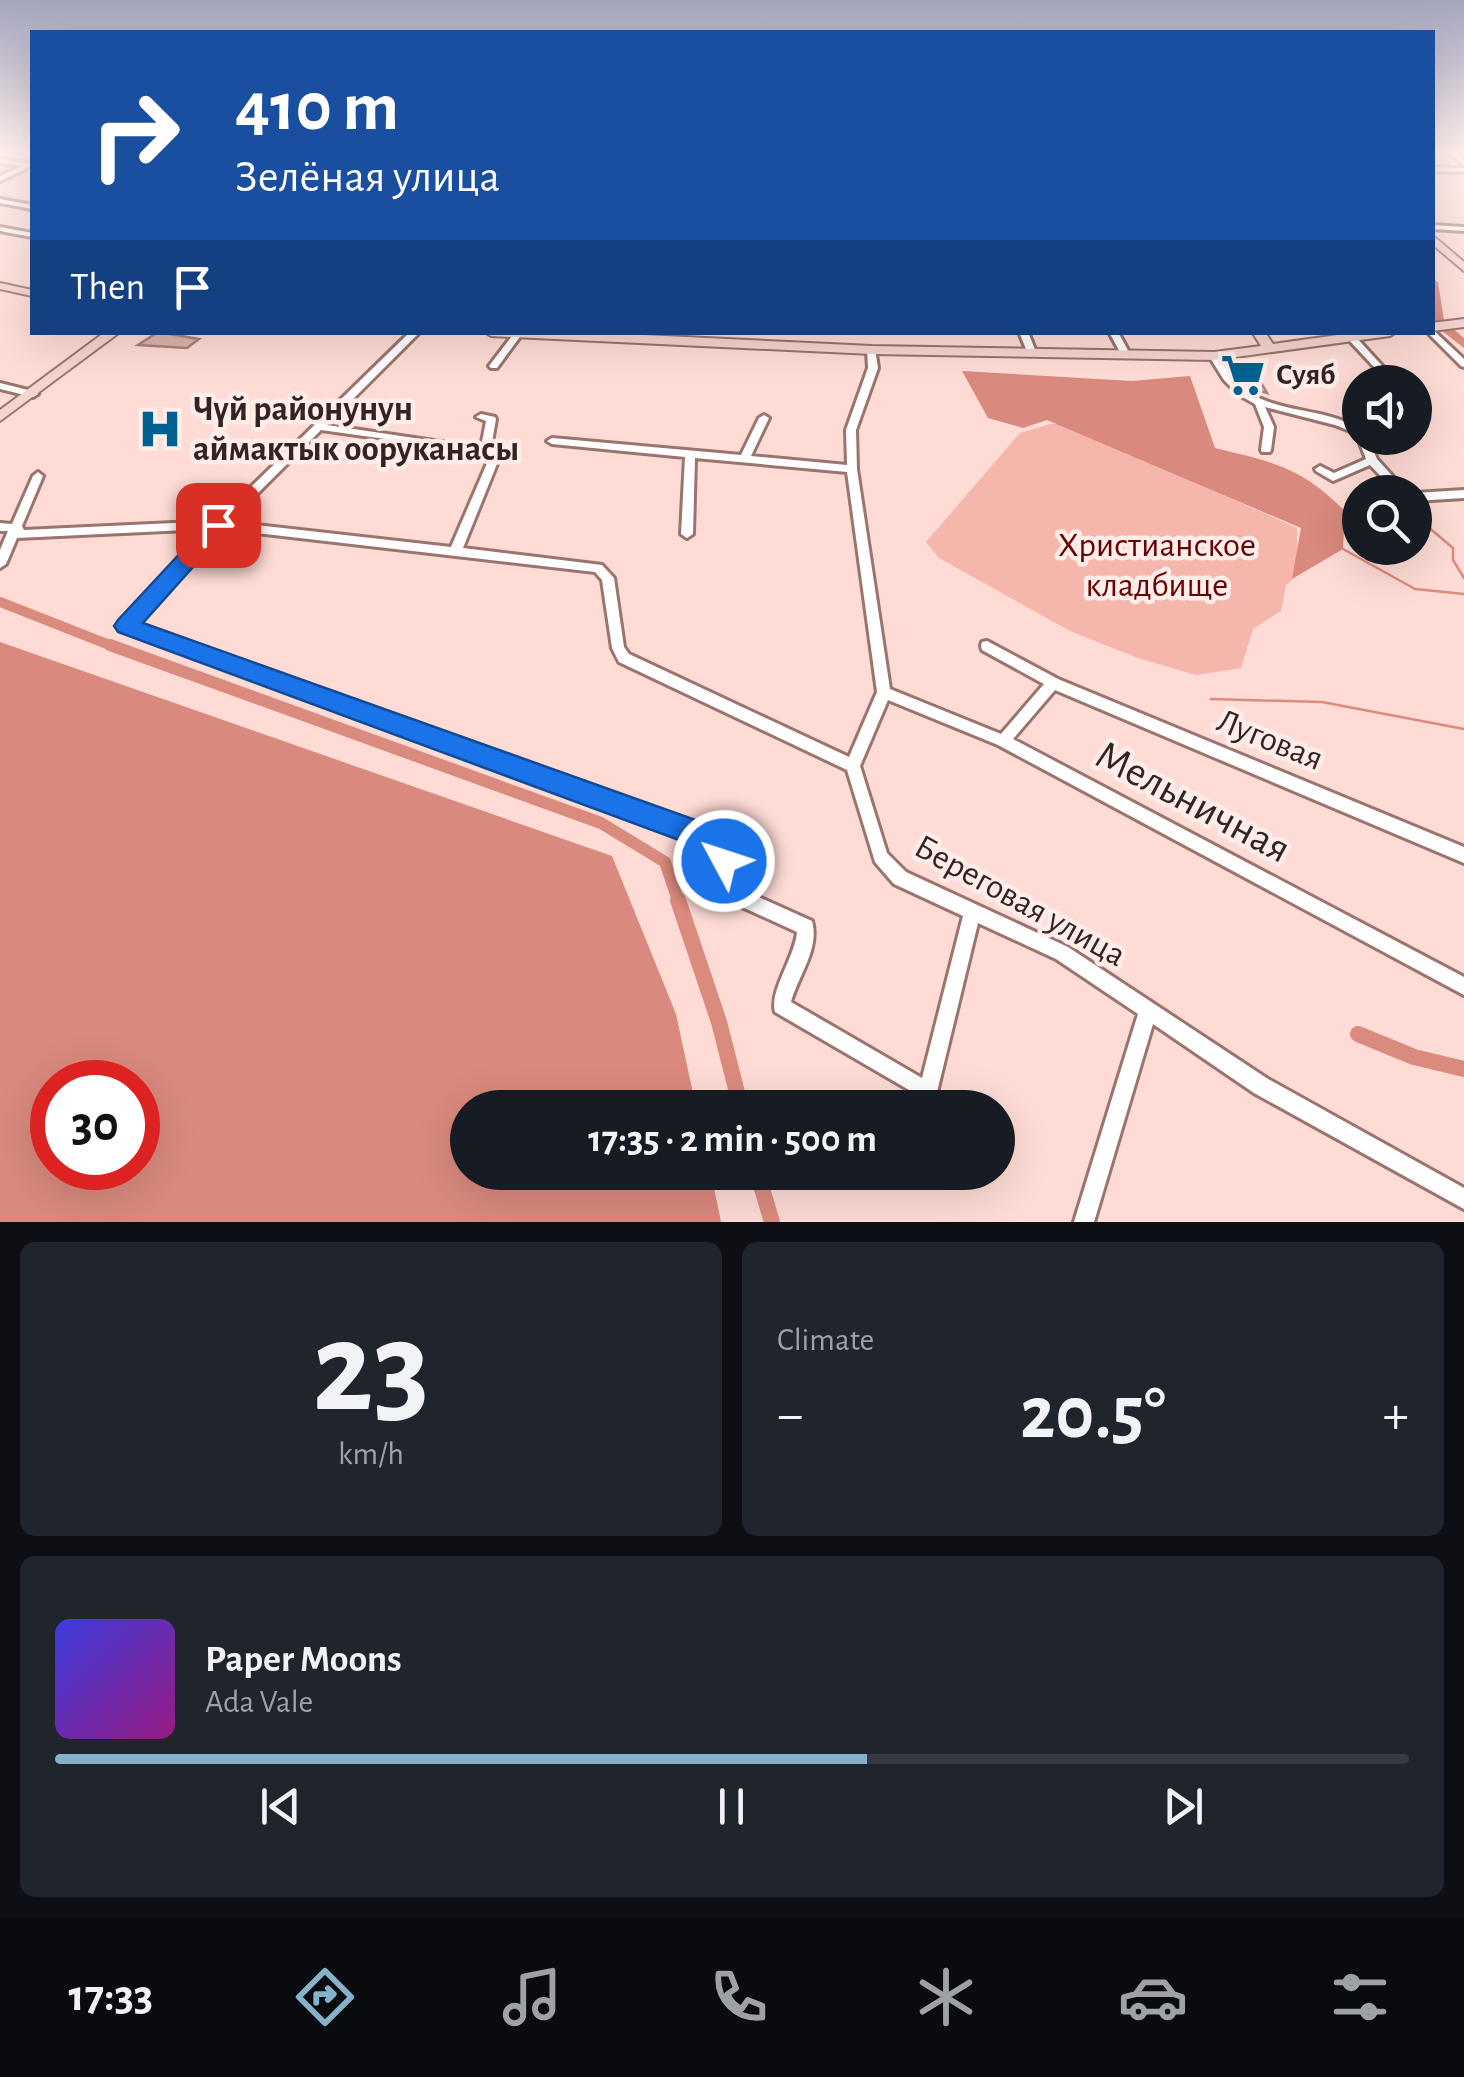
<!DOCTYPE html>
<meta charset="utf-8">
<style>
:root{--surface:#171b24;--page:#20242c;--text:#f1f3f6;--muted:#9ea1a6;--line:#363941;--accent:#85b1c9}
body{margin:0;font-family:"Alegreya Sans",sans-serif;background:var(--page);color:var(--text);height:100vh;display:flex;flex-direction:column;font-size:38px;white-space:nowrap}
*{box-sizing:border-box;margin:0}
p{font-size:32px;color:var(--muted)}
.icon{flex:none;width:55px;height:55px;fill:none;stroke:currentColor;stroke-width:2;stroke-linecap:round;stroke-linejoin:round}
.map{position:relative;height:1222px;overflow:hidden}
.drawer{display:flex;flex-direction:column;gap:20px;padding:20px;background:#0d0f14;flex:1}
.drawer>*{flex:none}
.hud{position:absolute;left:30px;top:30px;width:1405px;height:305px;border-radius:0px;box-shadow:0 10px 40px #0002;background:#1a4fa0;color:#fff;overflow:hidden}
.controls{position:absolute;left:1342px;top:365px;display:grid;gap:20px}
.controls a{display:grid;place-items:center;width:90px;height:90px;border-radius:50%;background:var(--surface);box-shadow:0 10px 40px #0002;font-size:50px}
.speed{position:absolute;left:30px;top:1060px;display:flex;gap:20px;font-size:50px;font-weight:700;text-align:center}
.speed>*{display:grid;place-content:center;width:130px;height:130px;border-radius:50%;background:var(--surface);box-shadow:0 10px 40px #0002;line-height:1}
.speed .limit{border:15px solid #d22;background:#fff;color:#111}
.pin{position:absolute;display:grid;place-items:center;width:85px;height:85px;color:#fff;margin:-42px;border-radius:20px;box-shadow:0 5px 15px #0006}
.me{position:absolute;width:110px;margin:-55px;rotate:310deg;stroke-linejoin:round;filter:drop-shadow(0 0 8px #0008)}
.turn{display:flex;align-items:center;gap:35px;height:210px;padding:0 40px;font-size:45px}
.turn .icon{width:130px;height:130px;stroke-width:2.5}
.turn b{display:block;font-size:70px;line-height:85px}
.then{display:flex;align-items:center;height:95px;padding:0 40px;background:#0003;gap:20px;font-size:38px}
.big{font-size:75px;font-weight:700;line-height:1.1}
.drawer .widget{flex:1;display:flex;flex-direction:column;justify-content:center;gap:15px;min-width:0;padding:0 35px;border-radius:15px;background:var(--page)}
.drawer .dial{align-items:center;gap:0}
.dial b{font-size:130px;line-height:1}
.song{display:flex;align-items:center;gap:30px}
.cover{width:120px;height:120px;border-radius:15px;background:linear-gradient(135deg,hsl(240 70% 55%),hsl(310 70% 35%))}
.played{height:10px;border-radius:5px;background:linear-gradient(90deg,var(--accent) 60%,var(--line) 60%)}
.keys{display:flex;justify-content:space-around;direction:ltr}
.heat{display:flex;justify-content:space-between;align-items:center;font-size:55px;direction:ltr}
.drawer .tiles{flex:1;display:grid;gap:20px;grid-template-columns:1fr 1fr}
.widget:last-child{grid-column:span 2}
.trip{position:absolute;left:450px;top:1090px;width:565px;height:100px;border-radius:50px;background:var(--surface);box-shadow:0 10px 40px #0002;font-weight:700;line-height:100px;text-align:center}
.tab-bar{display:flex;height:160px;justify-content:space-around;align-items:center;background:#090b0e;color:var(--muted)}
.tab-bar .icon{width:70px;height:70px}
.tab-bar .current{color:var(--accent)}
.tab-bar b{font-size:45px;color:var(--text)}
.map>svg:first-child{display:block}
.green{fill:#f5b6ab}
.forest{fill:#d9897d;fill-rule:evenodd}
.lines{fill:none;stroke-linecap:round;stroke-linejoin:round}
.stream{stroke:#db8b7e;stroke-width:2.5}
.canal-far2{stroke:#db8b7e;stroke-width:10}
.canal-far1{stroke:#db8b7e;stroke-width:12}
.canal{stroke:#db8b7e;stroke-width:16}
.river{fill:#db8b7e;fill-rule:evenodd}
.building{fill:#ddb4ac;stroke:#aa837c;stroke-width:2.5}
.street-casing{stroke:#9a746d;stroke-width:6}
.secondary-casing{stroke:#9a746d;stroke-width:4}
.street{fill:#fff;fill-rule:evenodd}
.secondary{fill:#f5d4d0;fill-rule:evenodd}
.route{fill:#1a73e8;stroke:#114b97;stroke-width:2.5}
.labels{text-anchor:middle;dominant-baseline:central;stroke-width:9;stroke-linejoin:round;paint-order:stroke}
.far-poi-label{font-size:30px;font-weight:bold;fill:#332421;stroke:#ffedea;text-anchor:start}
.poi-label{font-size:35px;font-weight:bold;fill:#332421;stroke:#ffedea;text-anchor:start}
.park-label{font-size:35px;fill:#670301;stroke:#ffedea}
.street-label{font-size:35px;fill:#332421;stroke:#ffedea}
.near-street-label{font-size:42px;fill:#332421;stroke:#ffedea}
</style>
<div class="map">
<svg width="1464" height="1222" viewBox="0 0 1464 1222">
<rect width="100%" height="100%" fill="#fedbd5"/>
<path class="green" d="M1050,424H1064L1297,528V575L1286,585L1281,611L1253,629L1241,668L1196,675L1138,658L1070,631L939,558L926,542L1020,433Z"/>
<g class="forest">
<path d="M962,371L1132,381L1190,376L1215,448C1273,462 1301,467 1345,511L1343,549L1292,579L1301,528L1047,420L1023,428L988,418Z"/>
<path d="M0,642L612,856L676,1014L696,1107L468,1108V1172L711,1173L721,1222H0ZM52,1082H138V1168H52Z"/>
</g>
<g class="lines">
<g class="stream">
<path d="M1416,512L1426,517L1427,526L1453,548V560L1464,578"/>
<path d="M1343,549L1415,589L1464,594"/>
<path d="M1211,699L1322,702L1464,729"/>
</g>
<path class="canal-far2" d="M0,602L117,648"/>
<path class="canal-far1" d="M110,645L601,823L665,862L679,903"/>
<g class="canal">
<path d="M678,900L719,1022L741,1108"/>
<path d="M1358,1034L1414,1057L1464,1069"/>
<path d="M757,1172L772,1222"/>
</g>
<path class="river" d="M1432,279L1438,282L1444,321L1464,338V348L1432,323Z"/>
</g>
<g class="building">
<path d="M158,332L199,339L187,348L138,345Z"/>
<path d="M1241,361L1251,365L1267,393L1249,388L1227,363Z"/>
</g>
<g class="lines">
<g class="street-casing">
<g id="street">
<path d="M1450,154H1457L1464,160V165Z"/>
<path d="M0,159L28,163L32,162V166L0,181V176L22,166L0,163Z"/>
<path d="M1432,167L1464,168V172L1432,171Z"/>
<path d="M0,199L32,205V209L0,203Z"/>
<path d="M1432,225L1464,227V231L1432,229Z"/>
<path d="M0,227L32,233V237L0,231Z"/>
<path d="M1432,329L1464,359V367L1461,366L1429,334L1428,332H1432Z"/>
<path d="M410,332H420L327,425L461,445L466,448L465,450L321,430L229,522L451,547L491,454L482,442L486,421L476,417L481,414L495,417L496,419L492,442L501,454L463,548L602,565L614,578L624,647L629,654L849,757L877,692L847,472L695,458L693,534L687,538L681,534L685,457L552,444L547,441L552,438L741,455L759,418L764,415L769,418L751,456L847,465L846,430L868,368L867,350L875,348L878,368L856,430L857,469L890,689L1001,734L1044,684L982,650L981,646L982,642L987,641L1058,679L1464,847V863L1055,690L1013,739L1464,977V995L998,745L888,700L860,766L887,853L906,872L1068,947L1268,1079L1464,1188V1209L1254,1093L1153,1024L1094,1222H1074L1138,1014L1056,959L978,923L937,1092L935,1099L928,1101L775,1012C769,991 795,957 797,932L718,896L716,890V863L703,843L122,629L120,626L122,623L208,529L17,538L6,564L0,568V550L8,531H0V523L12,524L33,476L38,472L43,476L22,526L24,530L216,521ZM222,529L595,572L602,580L612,648L619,662L847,770L875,862L894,884L963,916L922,1078L791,1002C798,976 820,949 812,921L732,885V861L713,833L135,624Z"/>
<path d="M515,332L522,334L497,368H491L489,366Z"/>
<path d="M1019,332H1028L1036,352L1034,354H1028Z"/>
<path d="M1109,332H1118L1130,354L1128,356H1122Z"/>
<path d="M1351,334L1354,335L1397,382H1388L1348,339V335Z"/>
<path d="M1214,353L1217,354C1226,368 1234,382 1247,391C1267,405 1292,408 1315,413C1331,416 1345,421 1360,428V435L1335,425L1265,407L1274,427L1271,450L1270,452H1262L1261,450L1264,427L1255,404L1239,395L1224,380L1209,356Z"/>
<path d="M0,383L36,392L38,394L33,397L0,389Z"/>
<path d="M1415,409L1425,417V421H1417L1415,418Z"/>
<path d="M1360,436V438H1368L1377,459L1407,492H1396L1370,465L1333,481L1316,471L1315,469L1320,466L1334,473L1366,459L1358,438Z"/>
<path d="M1464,490V498L1415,501V493Z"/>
</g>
</g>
<g class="secondary-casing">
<g id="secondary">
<path d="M1432,235L1464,262V271L1432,244Z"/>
<path d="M0,283L32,290V296L0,289Z"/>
<path d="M1464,319V327L1432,331V323Z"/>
<path d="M105,332H120L0,421V410Z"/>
<path d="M485,332H581L872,346L1214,352L1261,346L1252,332H1265L1273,344L1359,332H1396L1390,336L1214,360L872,354L491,336Z"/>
</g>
</g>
<use href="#street" class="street"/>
<use href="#secondary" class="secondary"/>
</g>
<linearGradient id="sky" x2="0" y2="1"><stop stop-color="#a3a4be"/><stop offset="0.47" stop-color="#ffefec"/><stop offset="1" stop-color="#ffefec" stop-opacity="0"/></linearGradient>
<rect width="1464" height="325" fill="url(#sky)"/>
<path class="route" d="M218,518L226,520L229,525L226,530L143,623L718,828L738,861L734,871L724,875L714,871L698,847L118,632L114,626L118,620L211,520Z"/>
<defs>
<g id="supermarket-bare" transform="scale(3.45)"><path d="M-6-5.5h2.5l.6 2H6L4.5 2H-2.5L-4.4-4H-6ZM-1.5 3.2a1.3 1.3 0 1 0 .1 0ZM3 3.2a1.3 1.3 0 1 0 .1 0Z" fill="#006191" stroke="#ffedea" stroke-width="2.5" paint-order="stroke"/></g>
<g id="hospital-bare" transform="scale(3.45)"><path d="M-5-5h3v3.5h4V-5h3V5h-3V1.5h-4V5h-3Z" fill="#006191" stroke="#ffedea" stroke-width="2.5" paint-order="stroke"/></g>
</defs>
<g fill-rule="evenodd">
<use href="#supermarket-bare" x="1243" y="375"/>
<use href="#hospital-bare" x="160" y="429"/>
</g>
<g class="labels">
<g class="far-poi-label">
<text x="1276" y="375">Суяб</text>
</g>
<g class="poi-label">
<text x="193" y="409">Чүй районунун<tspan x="193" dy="40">аймактык ооруканасы</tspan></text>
</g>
<g class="park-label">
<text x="1157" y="545">Христианское<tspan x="1157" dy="40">кладбище</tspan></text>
</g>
<g class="street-label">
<text transform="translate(1270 740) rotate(22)">Луговая</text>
<text transform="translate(1020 901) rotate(29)">Береговая улица</text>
</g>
<g class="near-street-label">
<text transform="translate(1193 802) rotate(28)">Мельничная</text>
</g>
</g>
</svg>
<div class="controls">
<a><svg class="icon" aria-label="sound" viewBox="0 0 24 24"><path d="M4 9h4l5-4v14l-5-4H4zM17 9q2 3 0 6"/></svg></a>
<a><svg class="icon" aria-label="search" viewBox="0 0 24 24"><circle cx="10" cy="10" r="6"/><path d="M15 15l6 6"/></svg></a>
</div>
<div class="speed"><div class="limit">30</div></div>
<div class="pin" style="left:218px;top:525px;background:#d93025"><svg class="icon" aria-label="arrive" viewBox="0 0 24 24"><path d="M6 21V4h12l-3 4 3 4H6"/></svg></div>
<svg class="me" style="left:724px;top:861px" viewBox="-20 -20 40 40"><circle r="17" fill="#1a73e8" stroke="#fff" stroke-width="3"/><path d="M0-11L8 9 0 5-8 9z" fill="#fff"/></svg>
<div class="trip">17:35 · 2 min · 500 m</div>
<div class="hud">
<div class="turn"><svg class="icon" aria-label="right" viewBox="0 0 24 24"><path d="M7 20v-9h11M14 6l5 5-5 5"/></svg><div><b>410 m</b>Зелёная улица</div></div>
<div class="then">Then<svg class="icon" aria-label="arrive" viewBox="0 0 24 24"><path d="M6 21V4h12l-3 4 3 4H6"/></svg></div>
</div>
</div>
<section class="drawer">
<div class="tiles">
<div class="widget dial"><b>23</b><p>km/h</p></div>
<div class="widget"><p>Climate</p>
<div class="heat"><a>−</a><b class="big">20.5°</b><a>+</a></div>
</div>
<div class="widget">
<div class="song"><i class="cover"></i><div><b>Paper Moons</b><p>Ada Vale</p></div></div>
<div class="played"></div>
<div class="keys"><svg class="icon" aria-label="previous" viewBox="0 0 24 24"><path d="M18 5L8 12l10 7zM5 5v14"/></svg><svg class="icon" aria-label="pause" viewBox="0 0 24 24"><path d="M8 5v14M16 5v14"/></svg><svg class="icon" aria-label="next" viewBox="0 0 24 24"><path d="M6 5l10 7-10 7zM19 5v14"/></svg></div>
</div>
</div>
</section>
<nav class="tab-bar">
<b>17:33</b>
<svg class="icon current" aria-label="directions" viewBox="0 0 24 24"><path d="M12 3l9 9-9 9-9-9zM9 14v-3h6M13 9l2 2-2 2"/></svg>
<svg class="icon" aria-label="music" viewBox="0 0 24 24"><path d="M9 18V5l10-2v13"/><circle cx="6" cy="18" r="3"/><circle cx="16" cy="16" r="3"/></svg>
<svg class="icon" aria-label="phone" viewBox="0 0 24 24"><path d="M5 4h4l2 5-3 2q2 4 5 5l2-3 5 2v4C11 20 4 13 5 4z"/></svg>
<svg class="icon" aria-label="climate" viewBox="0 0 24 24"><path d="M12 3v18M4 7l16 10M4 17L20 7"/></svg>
<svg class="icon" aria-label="car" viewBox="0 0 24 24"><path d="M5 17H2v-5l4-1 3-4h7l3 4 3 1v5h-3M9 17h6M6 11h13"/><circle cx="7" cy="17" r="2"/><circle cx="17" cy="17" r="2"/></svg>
<svg class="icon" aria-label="filters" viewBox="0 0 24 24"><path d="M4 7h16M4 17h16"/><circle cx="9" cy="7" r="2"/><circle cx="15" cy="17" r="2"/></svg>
</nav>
